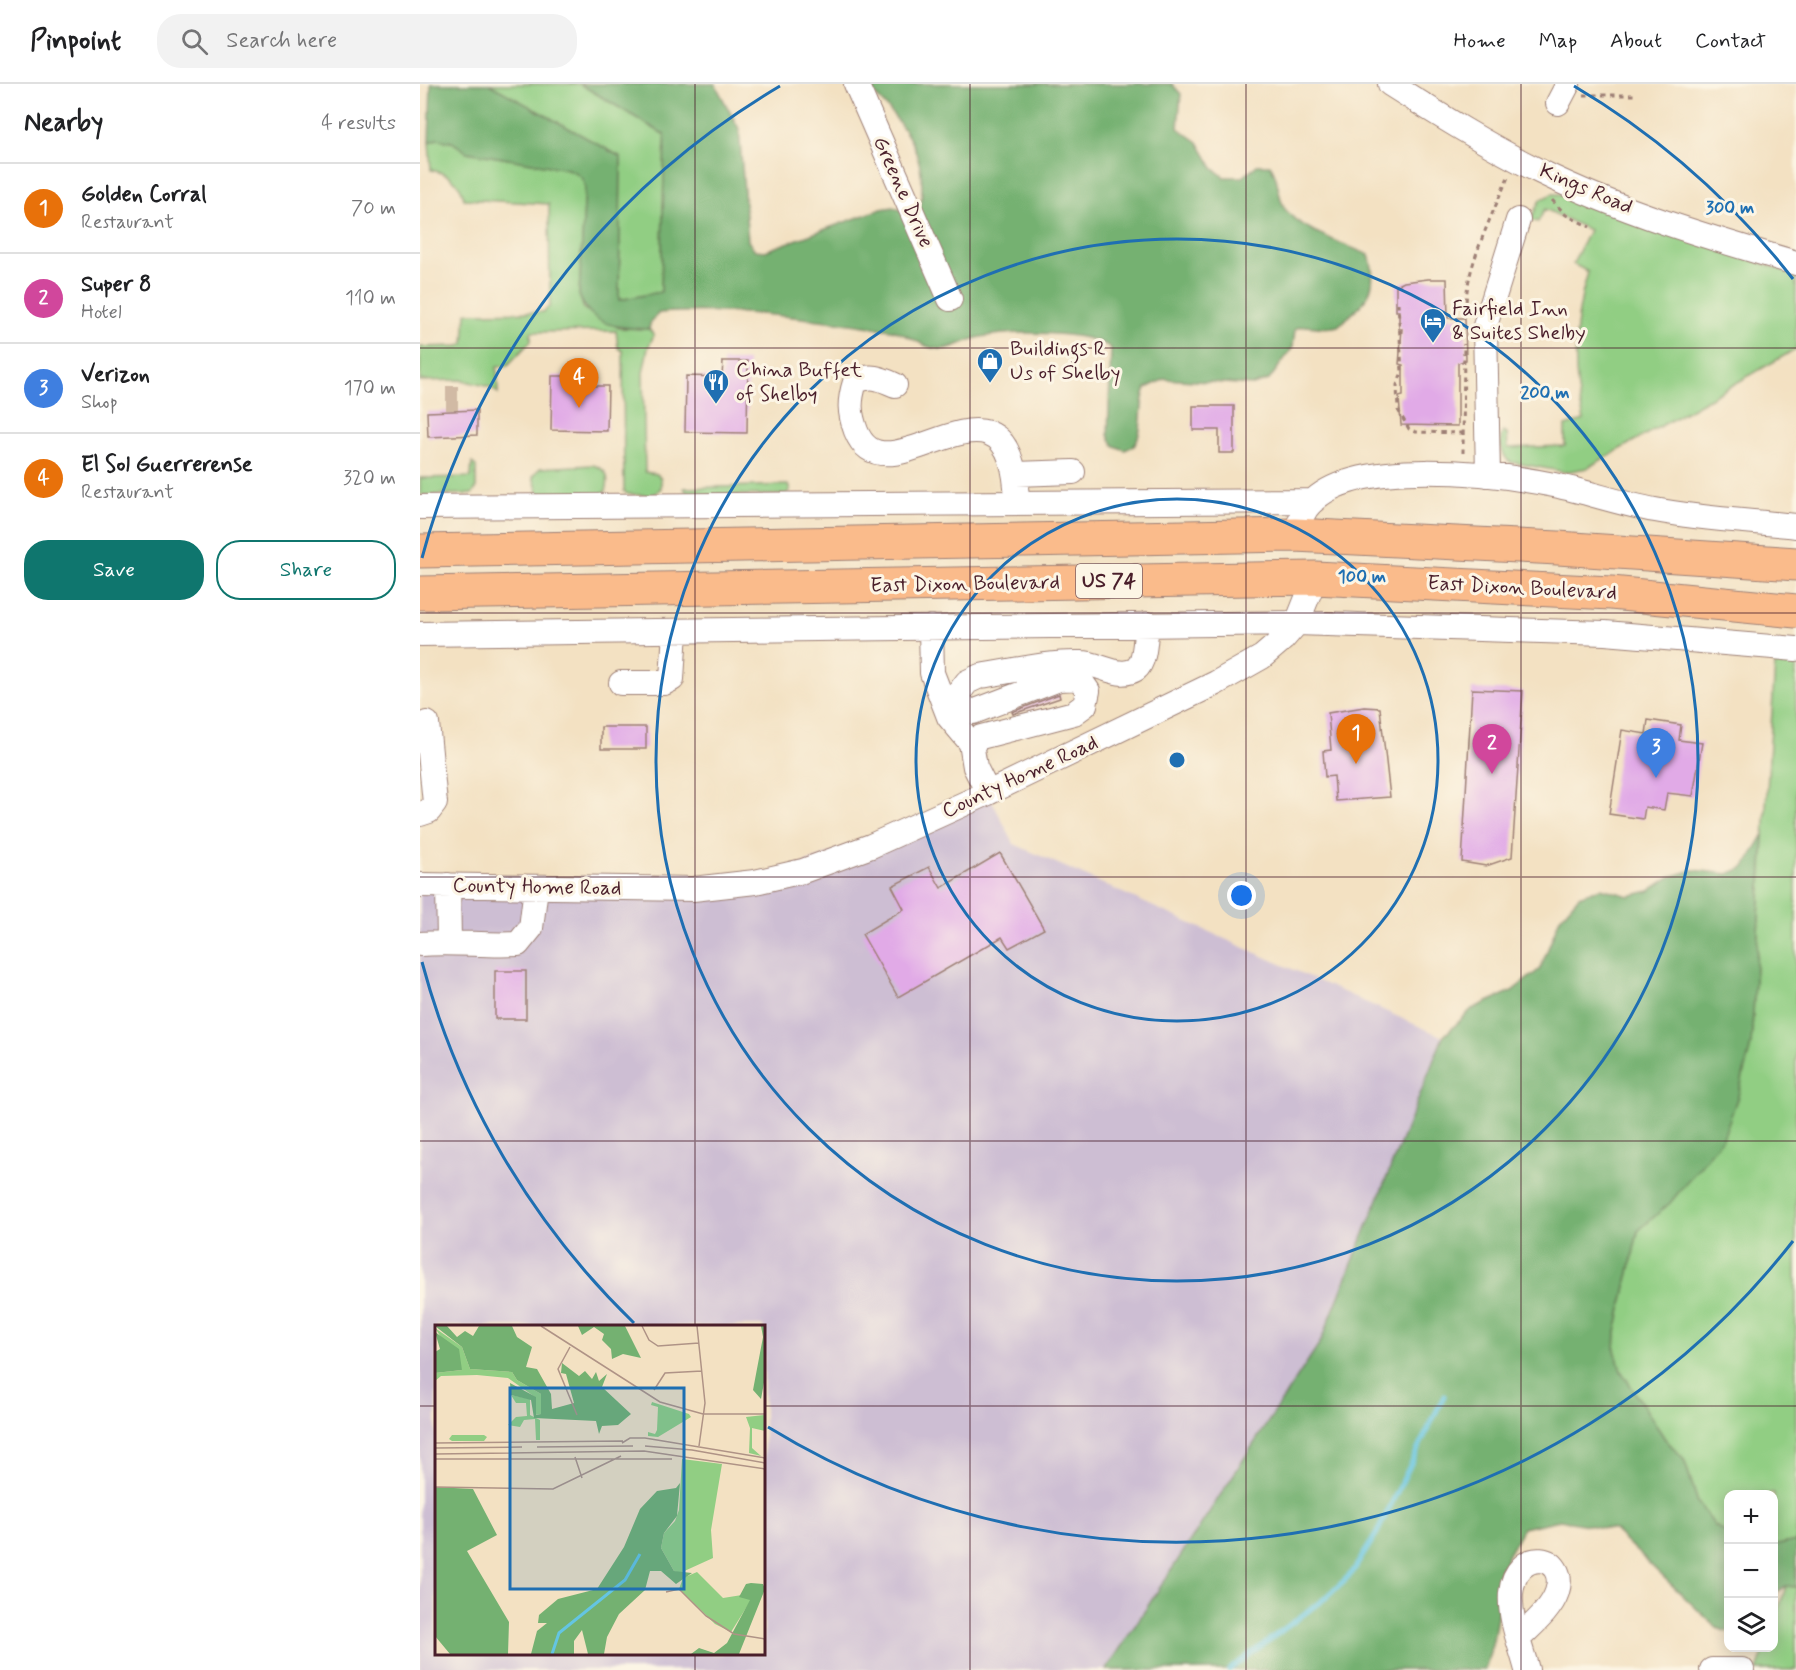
<!DOCTYPE html>
<meta charset="utf-8">
<style>
:root{--surface:#fff;--page:#f2f2f2;--text:#202124;--muted:#757577;--line:#e0e0e0;--accent:#0f766e}
body{margin:0;font-family:Mynerve,sans-serif;background:var(--page);color:var(--text)}
.controls{position:absolute;right:18px;bottom:18px;display:grid;overflow:hidden;border-radius:12px;box-shadow:0 3px 15px #0003}
.controls button{width:54px;height:54px;display:grid;place-items:center;padding:0;border:0;border-bottom:2px solid var(--line);background:var(--surface);color:var(--text);font:30px sans-serif}
.you{position:absolute;left:822px;top:812px;width:21px;height:21px;margin:-15px;border:4px solid #fff;border-radius:50%;background:#1a73e8;box-shadow:0 0 0 9px #1a73e833}
.badge{display:grid;place-items:center;width:39px;height:39px;border-radius:50%;background:var(--accent);color:#fff;font-size:20px;font-weight:700}
.pin{position:absolute;translate:-50% -50px;filter:drop-shadow(0 2px 3px #0008)}
.pin::after{content:'';position:absolute;top:32px;width:21px;height:18px;background:inherit;clip-path:polygon(0 0,100% 0,50% 100%)}
.list{margin:0;padding:0;list-style:none}
h2{display:flex;justify-content:space-between;align-items:center;height:78px;margin:0;padding:0 24px;font-size:26px}
h2 small{font-size:20px;font-weight:400;color:var(--muted)}
.list li{display:grid;grid-template-columns:39px 1fr auto;gap:18px;align-items:center;box-sizing:border-box;height:90px;padding:0 24px;border-top:2px solid var(--line)}
.list b{display:block;font-size:22px;white-space:nowrap}
.list p{margin:0;font-size:20px;white-space:nowrap;color:var(--muted)}
.list em{font-size:20px;font-style:normal;color:var(--muted)}
.actions{display:flex;gap:12px;padding:18px 24px}
.actions a{flex:1;padding:14px 0;border:2px solid var(--accent);border-radius:24px;text-align:center;font-size:21px;color:var(--accent)}
.actions .main{background:var(--accent);color:#fff}
.icon{flex:none;width:33px;height:33px;fill:none;stroke:currentColor;stroke-width:2;stroke-linecap:round;stroke-linejoin:round}
.map{position:relative;flex:none;width:1376px;height:1586px;overflow:hidden}
header{display:flex;align-items:center;gap:36px;box-sizing:border-box;height:84px;padding:0 30px;background:var(--surface);border-bottom:2px solid var(--line)}
header strong{font-size:28px}
nav{display:flex;gap:33px;margin-inline-start:auto;font-size:21px}
.search{width:420px;height:54px;background:var(--page);display:flex;align-items:center;gap:15px;box-sizing:border-box;padding:0 21px;border-radius:24px;color:var(--muted);font-size:22px}
main{display:flex}
aside{flex:1;background:var(--surface)}
.map>svg:first-child{display:block}
</style>
<header>
<strong>Pinpoint</strong>
<div class="search"><svg class="icon" aria-label="search" viewBox="0 0 24 24"><circle cx="10" cy="10" r="6"/><path d="M15 15l6 6"/></svg>Search here</div>
<nav><a>Home</a><a>Map</a><a>About</a><a>Contact</a></nav>
</header>
<main>
<aside>
<h2>Nearby<small>4 results</small></h2>
<ul class="list">
<li><span class="badge" style="background:#e8710a">1</span><div><b>Golden Corral</b><p>Restaurant</p></div><em>70 m</em></li>
<li><span class="badge" style="background:#d1479c">2</span><div><b>Super 8</b><p>Hotel</p></div><em>110 m</em></li>
<li><span class="badge" style="background:#3f7fe0">3</span><div><b>Verizon</b><p>Shop</p></div><em>170 m</em></li>
<li><span class="badge" style="background:#e8710a">4</span><div><b>El Sol Guerrerense</b><p>Restaurant</p></div><em>320 m</em></li>
</ul>
<div class="actions"><a class="main">Save</a><a>Share</a></div>
</aside>
<div class="map">
<svg width="1376" height="1586" viewBox="0 0 1376 1586">
<rect width="100%" height="100%" fill="#fcf5e5"/>
<filter id="ink" filterUnits="userSpaceOnUse"><feTurbulence type="fractalNoise" baseFrequency=".0167" numOctaves="2"/><feDisplacementMap in="SourceGraphic" scale="12" xChannelSelector="R" yChannelSelector="G"/><feConvolveMatrix kernelMatrix="1 2 1 2 8 2 1 2 1" color-interpolation-filters="sRGB"/></filter>
<filter id="wash" filterUnits="userSpaceOnUse"><feTurbulence type="fractalNoise" baseFrequency=".008" numOctaves="4" result="noise"/><feDisplacementMap in="SourceGraphic" scale="24" xChannelSelector="R" yChannelSelector="G"/><feGaussianBlur stdDeviation="1.35" result="paint"/><feColorMatrix in="noise" values="0 0 0 0 0 0 0 0 0 0 0 0 0 0 0 0 0 1.4 0 .05"/><feComposite in="paint" operator="in"/></filter>
<g filter="url(#wash)">
<rect width="100%" height="100%" fill="#f3e1c2"/>
<path fill="#cdbed3" fill-rule="evenodd" d="M568,709L594,760L1023,953L901,1257L686,1586H0V801L335,798ZM16,1242H344V1570H16Z"/>
<path fill="#91ce83" stroke="#6e7657" stroke-width="1.5" d="M69,0H160L245,51L241,208L199,216L201,73Z
M17,55L32,58L47,68L149,85C158,89 162,92 165,102L159,211L164,225L199,244L229,245L234,251L228,264L223,289L225,388L237,390L241,395V404L233,412L207,410L204,407L203,267L198,264L196,247L111,248V257L87,282L77,283L78,309L70,303L41,296L0,297V263L39,262L44,260L46,229L123,228L130,222L129,120L44,115C41,98 28,89 11,86L9,58Z
M1132,110H1143L1376,191V265L1167,384L1145,388L1090,378C1082,372 1078,357 1083,348L1087,350L1088,364L1145,362V342L1164,336C1151,286 1153,238 1168,188L1153,180L1169,146L1125,125L1118,138L1110,136L1120,116Z
M52,379L56,382V405L52,410L0,411V394L51,393Z
M173,381C187,385 190,393 186,407L178,412L119,411L113,393L120,384Z
M368,401L370,406L365,411H268L264,404Z
M1356,564L1376,565V1457L1354,1462V1410H1308V1450L1295,1442L1278,1419L1264,1375L1245,1355L1201,1287L1195,1266L1196,1248L1218,1147L1331,961Z
M1366,1502L1376,1503V1586H1337L1345,1564H1354V1539Z"/>
<path fill="#74b171" stroke="#5f684e" stroke-width="1.5" d="M11,0H69L201,73L199,216L241,208L245,51L160,0H295L319,45L328,157L335,166L345,167L461,125L473,123L486,128L501,121C506,77 493,54 466,22C460,15 451,9 448,0H752L761,10L758,44L778,58L793,84L804,93H823L837,81H850C859,93 857,107 863,121C872,143 927,161 949,171C960,207 946,218 918,242C904,247 888,238 875,245L873,263L849,296L833,301L745,295L726,304C718,322 725,345 714,362L705,366L694,362L688,351L691,264C667,246 591,247 561,253C547,255 537,264 522,265C504,266 488,249 471,246C401,235 309,223 239,229L231,237L229,245C199,244 171,243 159,211L165,102C162,92 158,89 148,85L47,68L32,58L17,55L9,58Z
M1344,750L1331,961L1318,1012L1303,1054L1250,1119L1218,1147L1196,1248L1195,1266L1201,1287L1245,1355L1264,1375L1278,1419L1295,1442L1308,1450V1548L1297,1544L1194,1446L1140,1436L1103,1444L1087,1472L1073,1557L1065,1586H686L901,1257L1023,953L1052,925L1092,907L1120,885L1140,834L1159,812L1181,804L1209,812L1229,807L1250,793L1273,786L1308,790L1325,783Z
M1376,1457V1503L1366,1502L1354,1510V1462Z"/>
<g fill="none" stroke-linecap="round" stroke-linejoin="round">
<path stroke="#64c5e2" stroke-width="5" d="M809,1586L908,1512L932,1489L957,1449L1024,1312"/>
</g>
<g id="blocks">
<path fill="#e1aae7" d="M1008,195H1027L1028,234H1045L1046,276L1038,279V342L981,341L979,313L983,312V281L979,280L982,245H979V227H976V202L984,198Z
M303,277H328L327,349L265,348L266,292L302,293Z
M132,292H164V302H188L187,347L131,346Z
M773,322H814V369H799V346H773Z
M57,326V351L8,353L7,328Z
M1052,605L1103,607L1092,773L1066,782L1042,778Z
M639,610L640,614L593,630L592,628Z
M944,623L960,624L970,713L916,717L914,692L905,693L903,667L911,666L908,629Z
M1228,636L1261,641L1259,656L1282,659L1273,712L1247,709L1244,726L1225,723L1223,735L1189,730L1202,646L1226,650Z
M181,643H226V665H181Z
M580,769L624,845L589,864L582,853L478,913L442,850L484,825L472,802L509,783L521,804Z
M75,887H106V935H75Z"/>
</g>
</g>
<g filter="url(#ink)">
<use href="#blocks" fill-opacity="0" stroke="#9e8076" stroke-width="1.5"/>
<g fill="none" stroke-linecap="round" stroke-linejoin="round">
<path stroke="#d1baa4" stroke-width="24" stroke-dasharray="24 12" stroke-linecap="butt" d="M26,314H38"/>
<g stroke="#9e8076" stroke-width="26">
<path id="minor" d="M436,0L530,215
M970,0C1019,31 1067,61 1119,87C1200,127 1290,154 1376,179
M1138,19L1148,0
M475,301C460,294 450,290 435,298C429,317 429,328 436,347C467,425 592,261 597,418
M596,390L653,388
M1068,391L1065,242L1098,136
M0,423L892,417
M875,451C879,440 882,427 891,419C935,372 1075,389 1134,401C1168,408 1201,420 1235,426C1281,435 1330,437 1376,442
M511,543L512,589L529,633L551,659L555,683L568,709
M0,550L877,539L1185,549L1376,565
M201,599H244L252,595L255,547
M551,659L561,653L654,629L665,621L668,607L659,594L639,595L553,628L544,624L538,610L547,598L560,592C593,587 628,578 662,579C679,579 699,596 716,585C726,577 725,552 727,540
M0,730L9,727L15,719L7,639
M0,801L273,805L335,798L383,787L451,762L568,709L796,599L842,573L863,555L877,539L895,494
M28,801L29,857
M0,860C33,857 65,862 98,860L111,844L116,803
M1099,1554C1112,1541 1131,1526 1137,1508C1149,1470 1096,1461 1091,1509C1089,1535 1101,1562 1107,1586
M1292,1586H1322"/>
</g>
<g stroke="#9e8076" stroke-width="35">
<path id="highway" d="M0,467L875,451L1138,464L1376,480
M0,509L895,494L1191,509L1376,527"/>
</g>
<path stroke="#9e8076" stroke-width="3" stroke-dasharray="4.5 4.5" stroke-linecap="butt" d="M1164,11H1217
M1132,116L1146,131L1170,143
M978,219L982,288L977,301L978,326L989,345L996,348L1043,349
M1047,226C1041,192 1075,125 1088,93
M1043,369L1044,260"/>
<use href="#minor" stroke="#fff" stroke-width="24"/>
<use href="#highway" stroke="#fabb8b" stroke-width="33"/>
</g>
</g>
<path fill="none" stroke="#4a1f2b" stroke-width="1.5" stroke-opacity="0.55" d="M275,0V1242M550,0V1586M826,0V1586M1101,0V1586M0,264H1376M0,529H1376M0,793H1376M0,1057H1376M0,1322H16M344,1322H1376M275,1570V1586"/>
<g fill="none" stroke="#1f6fb2" stroke-width="3">
<circle cx="757" cy="676" r="261"/>
<circle cx="757" cy="676" r="521"/>
<path d="M1373 1157A782 782 0 0 1 348 1343M214 1239A782 782 0 0 1 2 878M2 474A782 782 0 0 1 360 2M1154 2A782 782 0 0 1 1373 195"/>
</g>
<defs>
<g id="hotel-pin" transform="scale(1.35)"><path d="M0 17L-7.5 6A9.5 9.5 0 1 1 7.5 6Z" fill="#1f6fb2" stroke="#fcf5e5"/><path d="M-6-4.5h1.5V1H6V5H4.5V3h-9V5H-6ZM-4 0a1.8 1.8 0 1 1 3.6 0ZM.5 0V-2.5h3Q6-2.5 6 0Z" fill="#fff"/></g>
<g id="shop-pin" transform="scale(1.35)"><path d="M0 17L-7.5 6A9.5 9.5 0 1 1 7.5 6Z" fill="#1f6fb2" stroke="#fcf5e5"/><path d="M-5-2.5h2.3a2.7 3.5 0 0 1 5.4 0H5L5.5 6h-11ZM-1.5-2.5h3a1.5 2.3 0 0 0-3 0Z" fill="#fff"/></g>
<g id="restaurant-pin" transform="scale(1.35)"><path d="M0 17L-7.5 6A9.5 9.5 0 1 1 7.5 6Z" fill="#1f6fb2" stroke="#fcf5e5"/><path d="M-5-6h1v4h1v-4h1v4h1v-4h1v5L-1.5 .5V6h-2V.5L-5-1ZM5-6V6H3V1.5H1.5Q1.5-4 5-6Z" fill="#fff"/></g>
</defs>
<g fill-rule="evenodd">
<use href="#hotel-pin" x="1013" y="237"/>
<use href="#shop-pin" x="570" y="277"/>
<use href="#restaurant-pin" x="296" y="298"/>
</g>
<g text-anchor="middle" dominant-baseline="central" stroke-width="6" stroke-linejoin="round" paint-order="stroke">
<rect fill="#fcf5e5" stroke="#7f5f63" stroke-width="1.5" x="656" y="480" width="66" height="34" rx="4.5"/>
<g font-size="20" font-weight="bold" fill="#4a1f2b">
<text x="689" y="497">US 74</text>
</g>
<g font-size="21" fill="#4a1f2b" stroke="#fcf5e5">
<text transform="translate(1166 105) rotate(23)">Kings Road</text>
<text transform="translate(483 108) rotate(66)">Greene Drive</text>
<text transform="translate(545 500) rotate(-1)">East Dixon Boulevard</text>
<text transform="translate(1102 504) rotate(3)">East Dixon Boulevard</text>
<text transform="translate(600 693) rotate(-25)">County Home Road</text>
<text transform="translate(117 803) rotate(1)">County Home Road</text>
</g>
<g font-size="21" fill="#4a1f2b" stroke="#fcf5e5" text-anchor="start">
<text x="1032" y="225">Fairfield Inn<tspan x="1032" dy="24">&amp; Suites Shelby</tspan></text>
<text x="590" y="265">Buildings R<tspan x="590" dy="24">Us of Shelby</tspan></text>
<text x="316" y="286">China Buffet<tspan x="316" dy="24">of Shelby</tspan></text>
</g>
</g>
<g transform="translate(15 1241)">
<rect width="330" height="330" fill="#f3e1c2"/>
<path d="M0,3L27,22L35,44L77,47L82,55L106,69V89L100,90V72L73,53L42,50L6,51L0,56V48L27,45ZM76,70L95,74V90L105,95V115H101L100,94L89,95L85,102L73,100L81,92L92,91L91,78H81ZM217,77L254,89L256,92L223,112L213,111V107L220,109L222,105L223,82L216,80ZM330,90V106L317,103V123L326,131L314,128L315,103L311,92ZM17,110H49L52,112L49,116H17L14,114ZM247,134L287,139L276,205L278,233L245,248L239,246L226,223L229,208L240,196L244,185ZM262,247L288,273L307,270L316,275L296,307L280,299L244,264L248,253Z" fill="#91ce83"/>
<path d="M0,1H12L22,12L30,6L38,11L44,1H77L82,12L97,22L91,42L102,44L116,69L117,84L139,78L131,49L126,48L127,38L144,51L150,46L157,54L161,47L164,56L172,49L167,62L196,89L183,100L167,101L164,109L161,96L99,93L96,75L76,70L75,58L101,72V90L106,89V69L82,55L77,47L35,44L27,22ZM143,1H190L206,33L188,29L177,34L176,24L167,15L169,9L159,2L147,10ZM326,1H330V52L326,74L318,65L328,12ZM0,7L24,24L27,45L0,48V27L5,24ZM245,158L242,191L229,208L226,223L239,246L257,248L241,259L226,246H215L210,265L184,289L172,312L169,329H153L147,305L139,316V329H96L102,306L112,298H103L104,290L123,274L162,264L189,222L205,184L222,166L241,163ZM0,162L38,164L62,210L32,226L74,297L73,329H15L0,311ZM316,258L328,259L330,264L304,329H256L264,323L279,328L292,318L315,275L304,272L311,259Z" fill="#74b171"/>
<path fill="none" stroke="#64c5e2" stroke-width="3" d="M117,329L124,308L190,255L205,229"/>
<path fill="none" stroke="#af9386" stroke-width="1.5" d="M106,1L225,77L268,89H330M207,1L214,15L223,21L264,18M262,1L270,78L264,121M135,22L123,44L142,90M219,65L230,48L267,46M0,118L188,116M187,118L195,113H210L330,133M210,121L257,125L330,138M102,122L198,121M0,123L87,122M0,129L209,126L330,144M140,132L147,153M0,134H237M0,162L118,164L186,131M231,267L244,264L271,291L299,309L330,314"/>
<path fill="#1f6fb2" fill-opacity="0.15" stroke="#1f6fb2" stroke-width="3" d="M75,63H249V264H75Z"/>
<rect width="330" height="330" fill="none" stroke="#4a1f2b" stroke-width="3"/>
</g>
<circle cx="757" cy="676" r="9" fill="#1f6fb2" stroke="#fcf5e5" stroke-width="3"/>
<g font-size="18" text-anchor="middle" font-weight="bold" fill="#1f6fb2" stroke="#fcf5e5" stroke-width="6" stroke-linejoin="round" paint-order="stroke">
<text x="1310" y="129">300 m</text>
<text x="1125" y="314">200 m</text>
<text x="942" y="498">100 m</text>
</g>
</svg>
<div class="controls">
<button>+</button>
<button>−</button>
<button><svg class="icon" aria-label="layers" viewBox="0 0 24 24"><path d="M12 4l9 5-9 5-9-5zM3 14l9 5 9-5"/></svg></button>
</div>
<div class="you"></div>
<div class="pin badge" style="left:936px;top:680px;background:#e8710a">1</div>
<div class="pin badge" style="left:1072px;top:690px;background:#d1479c">2</div>
<div class="pin badge" style="left:1236px;top:694px;background:#3f7fe0">3</div>
<div class="pin badge" style="left:159px;top:324px;background:#e8710a">4</div>
</div>
</main>
